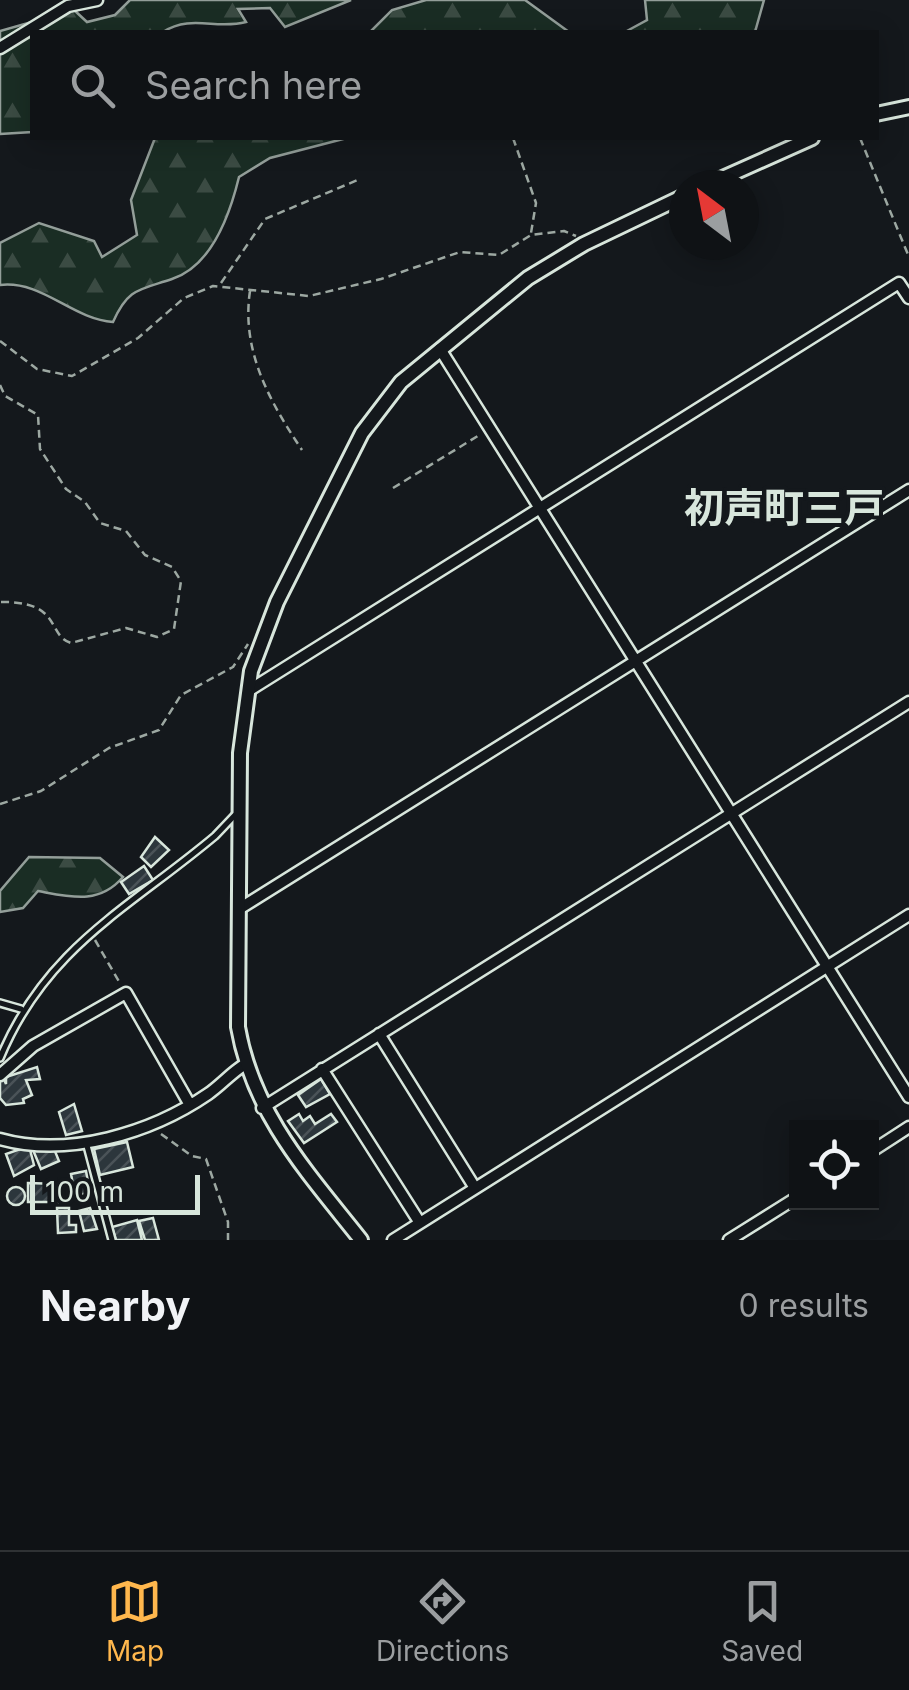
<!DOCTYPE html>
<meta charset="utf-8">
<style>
:root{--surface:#0f1215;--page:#181b1e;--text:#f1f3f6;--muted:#9b9ea0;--line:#2f3234;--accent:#ffb74d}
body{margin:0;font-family:Inter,"Noto Sans JP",sans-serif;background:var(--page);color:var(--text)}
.controls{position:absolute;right:30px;bottom:30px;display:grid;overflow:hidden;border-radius:0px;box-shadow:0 5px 25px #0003}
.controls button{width:90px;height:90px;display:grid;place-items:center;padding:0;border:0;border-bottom:2px solid var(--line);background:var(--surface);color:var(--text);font:50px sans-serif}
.compass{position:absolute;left:669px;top:170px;width:90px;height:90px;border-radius:50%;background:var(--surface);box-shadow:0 5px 25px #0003;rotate:328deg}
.scale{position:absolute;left:30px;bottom:25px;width:170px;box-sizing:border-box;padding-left:10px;border:5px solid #d8e6dc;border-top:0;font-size:28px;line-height:35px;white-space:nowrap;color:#d8e6dc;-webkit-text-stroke:8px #14181c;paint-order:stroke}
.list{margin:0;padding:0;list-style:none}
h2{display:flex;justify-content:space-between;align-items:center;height:130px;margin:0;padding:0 40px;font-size:42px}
h2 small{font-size:32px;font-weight:400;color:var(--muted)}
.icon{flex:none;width:55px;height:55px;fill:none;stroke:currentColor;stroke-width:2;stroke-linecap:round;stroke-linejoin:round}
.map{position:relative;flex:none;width:909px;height:1240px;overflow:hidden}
.search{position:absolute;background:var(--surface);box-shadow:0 5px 25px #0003;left:30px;right:30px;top:30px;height:110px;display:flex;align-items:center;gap:25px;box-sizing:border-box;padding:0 35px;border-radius:0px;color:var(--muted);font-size:38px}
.sheet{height:310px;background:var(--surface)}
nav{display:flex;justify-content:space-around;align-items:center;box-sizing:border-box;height:140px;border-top:2px solid var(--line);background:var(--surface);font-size:28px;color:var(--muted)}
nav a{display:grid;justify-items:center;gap:5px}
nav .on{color:var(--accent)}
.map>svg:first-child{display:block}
</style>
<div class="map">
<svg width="909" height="1240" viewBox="0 0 909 1240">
<defs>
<pattern id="forest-firs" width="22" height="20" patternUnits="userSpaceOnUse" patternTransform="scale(2.5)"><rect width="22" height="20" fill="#1a2d24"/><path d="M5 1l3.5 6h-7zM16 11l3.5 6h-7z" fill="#3b4b43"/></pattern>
<pattern id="building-hatch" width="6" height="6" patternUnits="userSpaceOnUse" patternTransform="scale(2.5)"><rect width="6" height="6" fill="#2c363c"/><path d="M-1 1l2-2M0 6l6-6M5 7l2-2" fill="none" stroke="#4a5358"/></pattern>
</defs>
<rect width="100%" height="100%" fill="#14181c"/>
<path fill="url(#forest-firs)" stroke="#939e99" stroke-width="2.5" d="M130,0H351L285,27L270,8L238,9L246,22C216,30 191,14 163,32H32V132L0,134V31L74,10L87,22L115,15Z
M426,0H525L569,32H370L392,10Z
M645,0H764L755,32H625L647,20Z
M155,138H347L270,158L239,177C230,214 212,266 172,279C139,290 128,288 113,322C72,319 42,280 0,285V243L39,223L94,241L102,257L137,235L131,200Z
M29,857L100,858L123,877C99,905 71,897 38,891L23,908L0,912V891Z"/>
<path fill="url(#building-hatch)" stroke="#d8e6dc" stroke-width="2.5" d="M155,837L169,850L151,867L141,857Z
M144,866L153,880L129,894L121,882Z
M37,1067L40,1079L26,1080L32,1095L23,1099L24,1103L6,1105L0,1098V1080L3,1077L6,1084V1077Z
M321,1079L330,1094L306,1107L298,1095Z
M74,1104L82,1131L66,1135L59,1112Z
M299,1114L303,1121L310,1116L315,1124L331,1114L337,1122L304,1143L288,1121Z
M127,1142L133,1167L100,1175L94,1149Z
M52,1144L59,1161L41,1169L33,1150Z
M29,1146L34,1165L14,1176L6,1154Z
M86,1171L90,1193L75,1195L71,1174Z
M28,1183L58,1184V1202H28Z
M7 1196a9 9 0 1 1 18 0a9 9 0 1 1-18 0Z
M57,1208H69V1225H76V1232L58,1233Z
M90,1208L97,1229L84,1231L79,1211Z
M153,1218L159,1240H145L139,1221Z
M137,1220L142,1240H116L112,1227Z"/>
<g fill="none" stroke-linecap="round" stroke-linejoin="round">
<g stroke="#d8e6dc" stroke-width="10">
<path id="service" d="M0,1003L21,1009
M0,1058C46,947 128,909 215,836L235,815
M86,1142L112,1240"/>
</g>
<g stroke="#d8e6dc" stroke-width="15">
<path id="minor" d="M0,48L68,6L97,0
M440,349L909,1097
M248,691L899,283L909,298
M239,909L909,490
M379,1034L475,1188
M322,1069L420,1223
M0,1075L33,1046L126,993L190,1105
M262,1108L909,702
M0,1139C68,1158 151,1133 208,1094C221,1085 231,1073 244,1065
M872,1151L909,1127
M393,1240L909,915
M729,1240L796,1198"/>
</g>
<g stroke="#d8e6dc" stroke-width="18">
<path id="tertiary" d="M876,114L909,107
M707,185L812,138
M361,1240C308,1173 253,1114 238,1027L240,753L251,671L277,602L362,433L401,382L528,278L584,244L684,196"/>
</g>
<path stroke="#9da8a2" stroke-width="2.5" stroke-dasharray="8 5" stroke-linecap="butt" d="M513,138L536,203L531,233
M860,138L909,257
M221,283L265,219L360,179
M250,291C241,351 270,402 302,450
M0,341L37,369L72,376L138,338L184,298L213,286L309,296L381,279L460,252L499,255L531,235L564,231L576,236
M0,385L5,396L38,415L40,449L66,489L85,502L100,523L126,531L145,555L172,567L181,581L174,629L157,637L126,628L71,643C46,635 63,601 0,602
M393,488L481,434
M0,804L41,791L109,748L159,730L181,695L233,667L248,644
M95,940L121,985
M161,1134L192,1156L206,1159L228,1222V1240"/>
<use href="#service" stroke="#14181c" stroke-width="5"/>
<use href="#minor" stroke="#14181c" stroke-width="10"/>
<use href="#tertiary" stroke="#14181c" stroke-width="12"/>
</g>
<g text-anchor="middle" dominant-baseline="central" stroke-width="8" stroke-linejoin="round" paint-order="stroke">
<g font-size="40" font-weight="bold" fill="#d8e6dc" stroke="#14181c">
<text x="784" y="507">初声町三戸</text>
</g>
</g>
</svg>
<div class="controls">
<button><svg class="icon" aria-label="locate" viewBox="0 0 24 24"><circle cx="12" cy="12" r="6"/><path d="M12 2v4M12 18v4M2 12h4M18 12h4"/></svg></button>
</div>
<svg class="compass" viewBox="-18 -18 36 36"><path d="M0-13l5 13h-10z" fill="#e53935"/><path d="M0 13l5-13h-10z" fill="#9b9ea0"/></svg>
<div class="scale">100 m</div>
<div class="search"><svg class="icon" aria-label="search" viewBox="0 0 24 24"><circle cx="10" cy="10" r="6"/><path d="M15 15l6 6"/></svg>Search here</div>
</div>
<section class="sheet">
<h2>Nearby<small>0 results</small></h2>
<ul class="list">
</ul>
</section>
<nav>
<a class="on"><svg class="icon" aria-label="map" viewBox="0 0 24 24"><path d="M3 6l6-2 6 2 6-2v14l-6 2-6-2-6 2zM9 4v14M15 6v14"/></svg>Map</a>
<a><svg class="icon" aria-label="directions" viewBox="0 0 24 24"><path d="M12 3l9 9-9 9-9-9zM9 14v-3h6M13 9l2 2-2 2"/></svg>Directions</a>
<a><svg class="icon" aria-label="saved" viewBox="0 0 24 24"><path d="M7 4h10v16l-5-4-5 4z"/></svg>Saved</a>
</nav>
